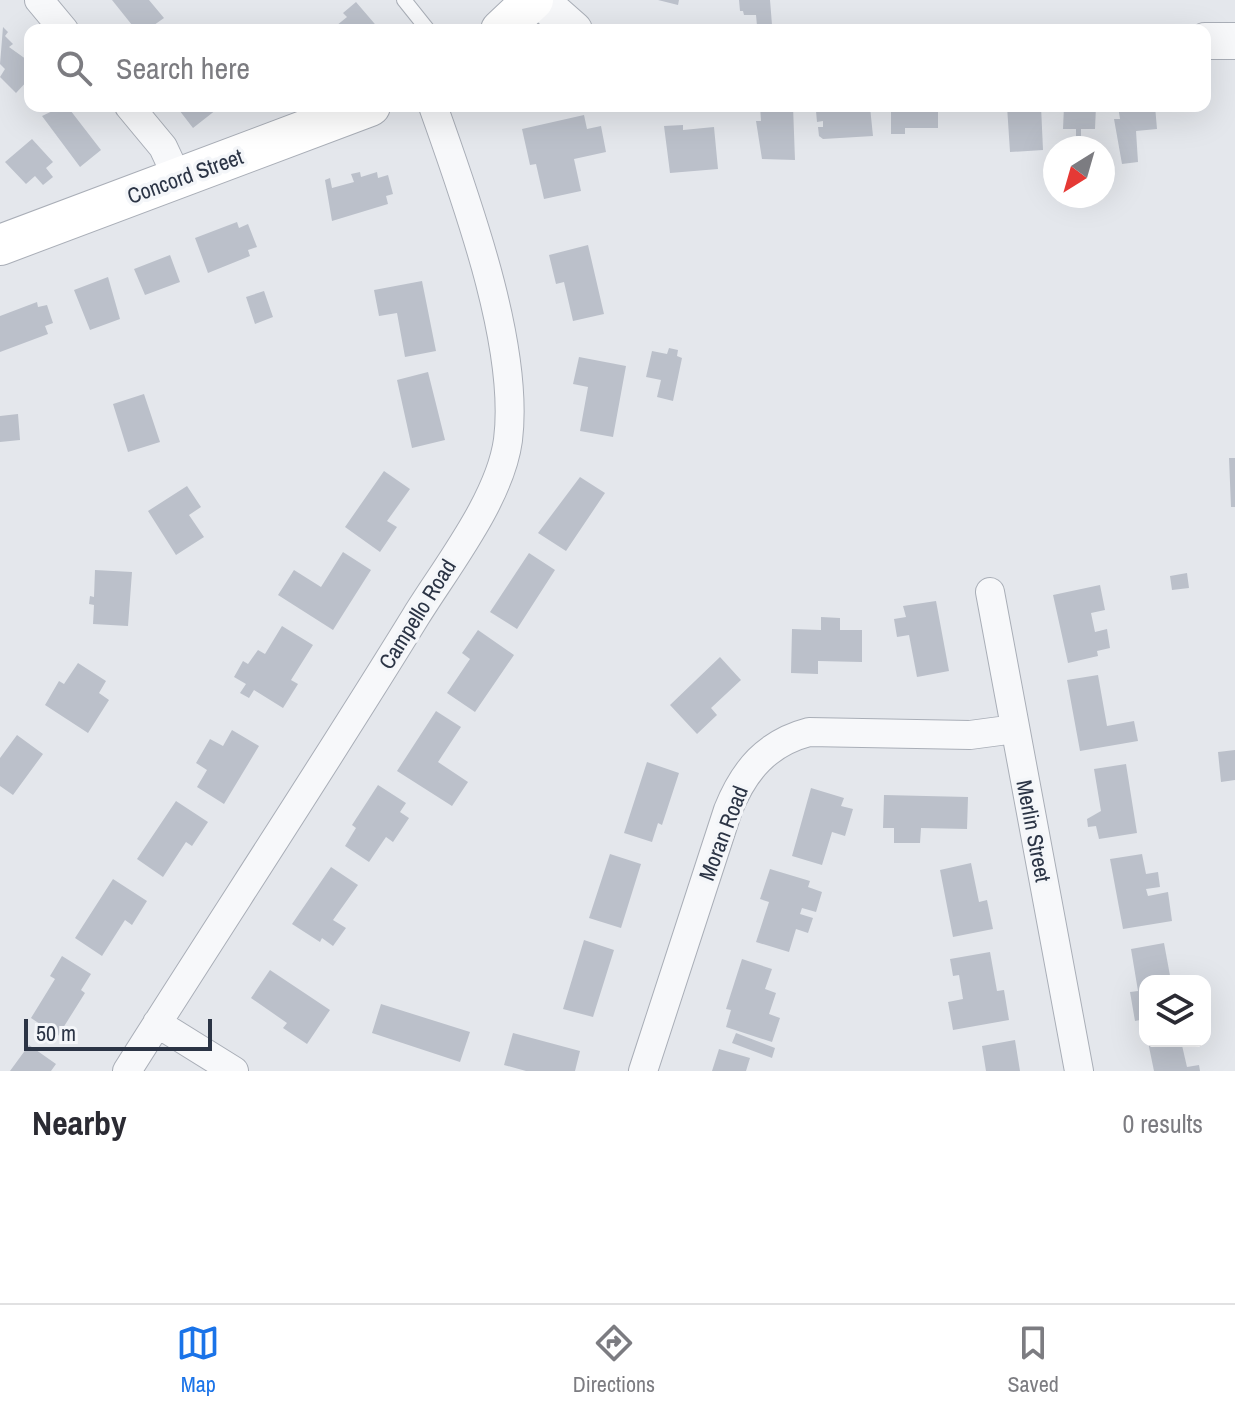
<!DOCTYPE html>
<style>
:root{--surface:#fff;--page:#f7f7f7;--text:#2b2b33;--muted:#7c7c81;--line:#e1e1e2;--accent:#1a73e8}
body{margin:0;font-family:"Archivo Narrow",sans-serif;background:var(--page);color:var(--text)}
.controls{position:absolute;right:24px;bottom:24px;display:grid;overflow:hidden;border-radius:16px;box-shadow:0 8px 32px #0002}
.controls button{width:72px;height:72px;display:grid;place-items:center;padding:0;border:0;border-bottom:2px solid var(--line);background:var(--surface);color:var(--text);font:40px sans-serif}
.compass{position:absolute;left:1043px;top:136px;width:72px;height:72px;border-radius:50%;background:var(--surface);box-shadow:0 8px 32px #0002;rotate:217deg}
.scale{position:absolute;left:24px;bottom:20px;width:188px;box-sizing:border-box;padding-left:8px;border:4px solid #2b3445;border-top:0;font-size:22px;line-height:28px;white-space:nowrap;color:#2b3445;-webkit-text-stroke:6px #f4f6f9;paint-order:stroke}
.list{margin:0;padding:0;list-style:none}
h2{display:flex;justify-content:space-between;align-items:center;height:104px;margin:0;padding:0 32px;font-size:34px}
h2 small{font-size:26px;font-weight:400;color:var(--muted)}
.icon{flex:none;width:44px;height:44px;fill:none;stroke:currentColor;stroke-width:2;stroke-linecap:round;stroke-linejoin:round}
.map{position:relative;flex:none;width:1235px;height:1071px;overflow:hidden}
.search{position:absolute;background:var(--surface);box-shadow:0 8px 32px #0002;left:24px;right:24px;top:24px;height:88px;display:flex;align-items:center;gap:20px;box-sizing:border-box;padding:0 28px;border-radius:16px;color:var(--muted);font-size:30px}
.sheet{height:232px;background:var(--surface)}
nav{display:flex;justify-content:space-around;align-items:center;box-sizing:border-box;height:112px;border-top:2px solid var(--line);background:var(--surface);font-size:22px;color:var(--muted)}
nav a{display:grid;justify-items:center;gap:4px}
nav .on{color:var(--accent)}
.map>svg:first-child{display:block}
</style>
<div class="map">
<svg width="1235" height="1071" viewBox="0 0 1235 1071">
<rect width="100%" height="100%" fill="#e4e7ec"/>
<path fill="#bbc0ca" d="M112,0H149L164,18L147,30H136Z
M658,0H679L678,5Z
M739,0H770L772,25L757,26L756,15H744L743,11H740Z
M356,2L380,30H331L347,17L343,13Z
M3,27L8,32L5,36L13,44L9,47L30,62V78L16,93L0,77L5,69L0,64Z
M63,106H67L101,150L80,167L42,116Z
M176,106H221L193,128Z
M760,106H793L795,160L762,159L756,121H761Z
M891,106H938V128H905V134H891Z
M1007,106H1041L1043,150L1010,152Z
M1064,106H1096L1095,129H1081V136H1076V129H1063Z
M1118,106H1155L1157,129L1136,131L1138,162L1122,164L1114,119H1120Z
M870,107L873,136L823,139L819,136L818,127H823V121L817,122L816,111Z
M584,115L587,129L601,126L606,152L574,159L581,191L544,199L536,164L530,165L522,129Z
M683,125V130L714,127L718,169L670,173L664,126Z
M32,139L53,162L46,168L53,177L43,185L35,176L26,184L5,162Z
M360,172L361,177L377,172L378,178L388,175L393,194L386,196L388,204L332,221L325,180L330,178L332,188L354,182L351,174Z
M237,222L239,228L248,224L257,247L248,250L250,256L208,273L195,238Z
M588,245L604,314L573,321L564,282L556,284L549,255Z
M170,255L180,282L145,295L134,269Z
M108,277L120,319L90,330L74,290Z
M422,281L436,351L405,357L397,313L379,316L374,290Z
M264,291L273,317L255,324L246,297Z
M37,302L38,307L47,305L53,323L45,326L48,334L0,352V316Z
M669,348L678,350L677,356L682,358L673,401L657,397L661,380L646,377L652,351L667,354Z
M579,357L626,366L613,437L580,431L588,387L573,384Z
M428,372L445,440L412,448L397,380Z
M144,394L160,442L128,452L113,404Z
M18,414L20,440L0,442V416Z
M1229,458H1235V507H1231Z
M384,471L410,489L387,521L397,527L380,552L345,527Z
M580,477L605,493L566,551L538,533Z
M187,486L201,507L189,515L204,537L176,555L148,511Z
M343,552L371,570L333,630L278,595L294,570L321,587Z
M529,553L555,570L517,629L490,612Z
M95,570L132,572L128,626L93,624L94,605L89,604L90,596L94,597Z
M1187,573L1189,588L1172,590L1170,576Z
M1100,585L1105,610L1091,613L1095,632L1107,629L1110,648L1097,651L1098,656L1068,663L1053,595Z
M936,601L949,671L917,677L909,635L897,637L894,619L906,617L903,606Z
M821,617L840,618V630H862V662L818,661V674L791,673L792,629L821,630Z
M282,626L313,645L291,680L298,684L283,708L254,690L249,698L240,693L246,684L234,677L243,661L248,664L258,650L265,654Z
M478,630L514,655L475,712L447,693L470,659L462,653Z
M720,657L741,680L711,708L717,715L697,734L670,705Z
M78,663L106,681L99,693L109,700L88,733L45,705L59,681L64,684Z
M1098,675L1107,726L1134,721L1138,741L1080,751L1067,680Z
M436,711L461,727L438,762L468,782L452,806L397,771Z
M232,730L259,746L224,804L197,787L207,770L196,763L210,739L223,746Z
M17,735L43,754L13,795L0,786V758Z
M1235,750V780L1221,782L1218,752Z
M647,762L679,773L662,825L658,823L652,842L624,833Z
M1126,764L1137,833L1099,839L1096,826L1088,827L1087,819L1101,811L1094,769Z
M378,785L406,803L400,812L409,818L393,842L386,837L369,862L345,846L356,828L352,825Z
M811,788L844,798L841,806L853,809L845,836L832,832L822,865L792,856Z
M884,795L968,797L967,829L921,828L920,843H894V828H883Z
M176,801L208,822L192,846L186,842L163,877L137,859Z
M610,854L641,864L621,928L589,918Z
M1142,854L1146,874L1158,872L1160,887L1146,889L1148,896L1168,892L1172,921L1123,929L1110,859Z
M971,863L979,902L987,900L993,929L953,937L940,870Z
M331,867L358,885L333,920L346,928L333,946L322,938L320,942L292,924Z
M770,869L810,881L808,887L822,892L816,912L802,908L800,914L813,918L808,933L796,929L789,952L756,942L769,902L760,899Z
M113,879L147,901L132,925L125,920L102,956L75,938Z
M584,940L614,950L593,1017L563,1009Z
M1164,943L1171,981H1145V1019L1135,1021L1130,992L1138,991L1131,949Z
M990,952L997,991L1004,990L1009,1020L953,1030L948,1002L963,999L959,975L953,976L950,959Z
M62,956L91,974L81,990L85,993L58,1036L31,1018L55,979L50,976Z
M742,959L772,969L765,989L776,993L769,1014L780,1018L772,1042L726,1027L731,1010L726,1009Z
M270,970L330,1010L307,1044L283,1028L287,1023L251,998Z
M381,1004L470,1032L460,1062L372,1033Z
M513,1033L580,1051L575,1071H526L504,1065Z
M736,1033L775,1048L772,1058L732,1043Z
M1015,1040L1020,1071H986L982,1046Z
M1151,1041H1181L1187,1067L1199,1065L1200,1071H1154L1148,1042Z
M29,1045L56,1064L51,1071H10Z
M719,1049L750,1058L746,1071H712Z"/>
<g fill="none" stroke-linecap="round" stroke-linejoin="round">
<g stroke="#a9aeb7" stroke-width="16">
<path id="service" d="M404,0L428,30"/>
</g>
<g stroke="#a9aeb7" stroke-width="30">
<path id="minor" d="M39,0L64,30
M129,106L163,147L178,179
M990,592L1079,1071
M157,1023L234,1071
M127,1071C223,919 322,769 416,616C447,566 500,499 508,440C520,344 465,197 433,106
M643,1071L728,810C744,770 767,743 809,732L970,735L1015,729"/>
</g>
<g stroke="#a9aeb7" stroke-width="38">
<path id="tertiary" d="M540,0L574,30
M1205,41H1235"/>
</g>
<g stroke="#a9aeb7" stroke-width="42">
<path id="secondary" d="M501,30L533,0
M0,245L370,106"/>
</g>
<use href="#service" stroke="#f7f8fa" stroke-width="14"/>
<use href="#minor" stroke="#f7f8fa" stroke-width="28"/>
<use href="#tertiary" stroke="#f7f8fa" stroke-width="36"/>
<use href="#secondary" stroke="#fff" stroke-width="40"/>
</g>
<g text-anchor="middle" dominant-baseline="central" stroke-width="7" stroke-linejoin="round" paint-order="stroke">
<g font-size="22" fill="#2b3445" stroke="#f4f6f9">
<text transform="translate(185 176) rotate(-20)">Concord Street</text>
<text transform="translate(417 614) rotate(-58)">Campello Road</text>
<text transform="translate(1034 831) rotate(79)">Merlin Street</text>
<text transform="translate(723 833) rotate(-69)">Moran Road</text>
</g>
</g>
</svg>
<div class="controls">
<button><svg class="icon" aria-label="layers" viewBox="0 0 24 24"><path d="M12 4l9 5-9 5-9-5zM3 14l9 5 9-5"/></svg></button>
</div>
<svg class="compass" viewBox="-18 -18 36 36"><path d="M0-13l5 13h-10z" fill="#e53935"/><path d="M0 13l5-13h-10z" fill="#7c7c81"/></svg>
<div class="scale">50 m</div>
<div class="search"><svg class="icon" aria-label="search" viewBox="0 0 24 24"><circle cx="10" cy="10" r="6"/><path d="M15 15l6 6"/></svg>Search here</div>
</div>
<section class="sheet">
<h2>Nearby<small>0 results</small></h2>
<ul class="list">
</ul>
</section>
<nav>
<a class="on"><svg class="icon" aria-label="map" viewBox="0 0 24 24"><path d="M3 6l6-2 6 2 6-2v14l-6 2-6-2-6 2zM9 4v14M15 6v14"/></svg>Map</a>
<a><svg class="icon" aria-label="directions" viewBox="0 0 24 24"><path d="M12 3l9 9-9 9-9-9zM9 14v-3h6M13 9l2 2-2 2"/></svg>Directions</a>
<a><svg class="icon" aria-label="saved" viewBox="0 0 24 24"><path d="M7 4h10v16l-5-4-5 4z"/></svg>Saved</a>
</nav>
